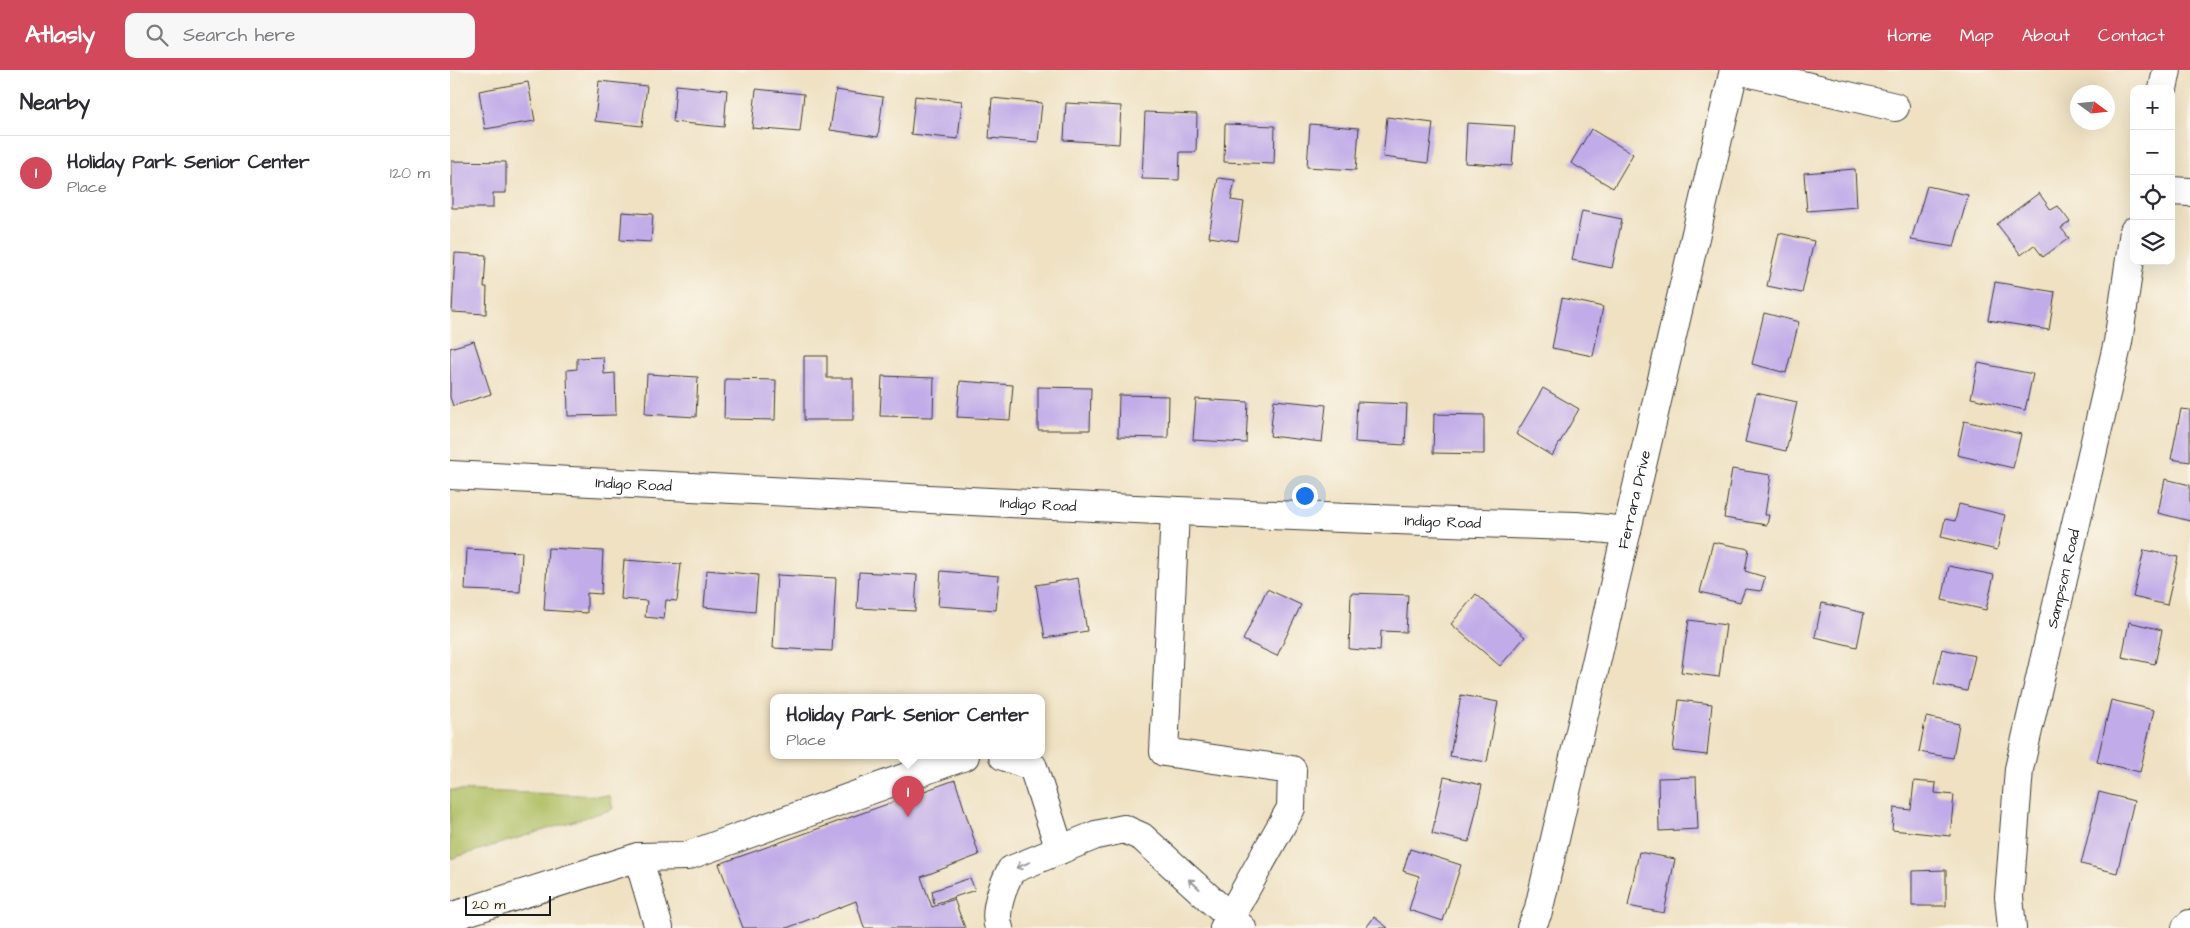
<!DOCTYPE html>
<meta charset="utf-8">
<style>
:root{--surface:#fff;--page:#f7f7f7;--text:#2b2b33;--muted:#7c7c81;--line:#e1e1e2;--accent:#d1495b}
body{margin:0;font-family:"Architects Daughter",sans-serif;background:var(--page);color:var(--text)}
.controls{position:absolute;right:15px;top:15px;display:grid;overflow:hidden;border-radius:10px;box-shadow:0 5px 20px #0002}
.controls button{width:45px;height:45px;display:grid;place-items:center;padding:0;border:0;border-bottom:1px solid var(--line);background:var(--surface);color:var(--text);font:25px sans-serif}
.compass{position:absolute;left:1620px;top:15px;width:45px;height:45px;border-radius:50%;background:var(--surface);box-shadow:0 5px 20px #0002;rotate:105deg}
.scale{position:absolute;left:15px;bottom:12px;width:86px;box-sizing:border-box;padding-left:5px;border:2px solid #1c1c1c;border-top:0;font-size:14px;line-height:18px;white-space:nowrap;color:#1c1c1c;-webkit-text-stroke:4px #fbf7ec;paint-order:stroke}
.you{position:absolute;left:854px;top:425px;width:18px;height:18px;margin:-12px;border:4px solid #fff;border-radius:50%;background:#1a73e8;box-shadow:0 0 0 8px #1a73e833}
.badge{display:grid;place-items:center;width:32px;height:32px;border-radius:50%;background:var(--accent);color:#fff;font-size:16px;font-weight:700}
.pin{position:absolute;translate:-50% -41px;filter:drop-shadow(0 1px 2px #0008)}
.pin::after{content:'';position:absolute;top:26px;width:18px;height:15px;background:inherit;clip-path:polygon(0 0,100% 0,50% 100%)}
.popup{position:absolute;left:320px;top:624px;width:275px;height:65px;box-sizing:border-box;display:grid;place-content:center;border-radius:10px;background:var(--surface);filter:drop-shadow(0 1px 4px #0005);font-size:16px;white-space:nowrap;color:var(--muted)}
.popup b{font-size:19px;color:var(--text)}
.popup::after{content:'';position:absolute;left:50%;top:100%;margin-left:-10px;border:10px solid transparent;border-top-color:var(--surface)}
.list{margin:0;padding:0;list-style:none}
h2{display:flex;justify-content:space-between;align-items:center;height:65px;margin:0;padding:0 20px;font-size:21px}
h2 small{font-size:16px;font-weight:400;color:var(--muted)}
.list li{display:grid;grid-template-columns:32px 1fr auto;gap:15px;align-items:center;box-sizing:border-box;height:75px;padding:0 20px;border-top:1px solid var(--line)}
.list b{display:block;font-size:19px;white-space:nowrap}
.list p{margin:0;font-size:16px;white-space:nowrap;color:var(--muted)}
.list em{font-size:16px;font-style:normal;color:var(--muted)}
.icon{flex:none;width:28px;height:28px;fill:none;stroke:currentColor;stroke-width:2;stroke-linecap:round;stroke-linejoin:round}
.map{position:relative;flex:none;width:1740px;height:858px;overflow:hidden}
header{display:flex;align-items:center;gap:30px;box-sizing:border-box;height:70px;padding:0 25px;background:var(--accent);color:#fff}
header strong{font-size:24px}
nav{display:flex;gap:28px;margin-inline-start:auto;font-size:18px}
.search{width:350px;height:45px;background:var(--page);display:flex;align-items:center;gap:12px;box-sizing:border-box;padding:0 18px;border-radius:10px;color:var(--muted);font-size:19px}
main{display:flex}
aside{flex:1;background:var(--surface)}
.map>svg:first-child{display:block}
</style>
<header>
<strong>Atlasly</strong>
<div class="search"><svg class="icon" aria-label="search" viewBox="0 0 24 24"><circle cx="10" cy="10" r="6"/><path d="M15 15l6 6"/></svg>Search here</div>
<nav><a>Home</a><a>Map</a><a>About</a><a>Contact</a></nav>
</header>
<main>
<aside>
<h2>Nearby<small></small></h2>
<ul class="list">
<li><span class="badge">1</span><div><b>Holiday Park Senior Center</b><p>Place</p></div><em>120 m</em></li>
</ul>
</aside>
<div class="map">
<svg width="1740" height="858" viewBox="0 0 1740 858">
<rect width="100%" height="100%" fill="#fbf7ec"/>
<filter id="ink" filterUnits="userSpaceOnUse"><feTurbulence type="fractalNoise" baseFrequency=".02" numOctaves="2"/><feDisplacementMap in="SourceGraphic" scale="10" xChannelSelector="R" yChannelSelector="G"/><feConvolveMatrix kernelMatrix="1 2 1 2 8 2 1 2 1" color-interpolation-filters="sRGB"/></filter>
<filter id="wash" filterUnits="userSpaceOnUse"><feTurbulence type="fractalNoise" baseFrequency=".0096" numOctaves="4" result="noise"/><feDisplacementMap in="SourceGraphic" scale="20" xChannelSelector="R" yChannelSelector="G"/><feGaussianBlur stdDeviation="1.12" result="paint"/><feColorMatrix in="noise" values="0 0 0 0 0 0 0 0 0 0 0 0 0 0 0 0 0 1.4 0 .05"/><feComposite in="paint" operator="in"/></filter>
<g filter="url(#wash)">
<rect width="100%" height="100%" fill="#efe1c2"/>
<path fill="#adbd60" stroke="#646c3e" d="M0,720L160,726L163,739L0,789Z"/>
<g id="blocks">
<path fill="#c1abe8" d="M149,11L197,16L192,56L145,51Z
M78,12L85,51L35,59L29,21Z
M226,15L277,20L274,57L223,52Z
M306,19L354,24L350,62L302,58Z
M386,20L433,27L428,67L380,60Z
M465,26L512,31L508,69L461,64Z
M542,28L592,33L588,72L539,68Z
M616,33L671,36L669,74L614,70Z
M695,42L747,44L746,82H730L729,110L692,109Z
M937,47L983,53L978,93L933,87Z
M1017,53L1065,56L1062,96L1015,93Z
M775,54L825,56L824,94L774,92Z
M860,54L909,58L906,100L857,97Z
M1141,59L1183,84L1163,118L1121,93Z
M2,91L56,92V123H43V138H2Z
M1405,99L1407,137L1357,141L1354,103Z
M768,108L785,110L781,130L794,132L788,171L759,167Z
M1477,116L1518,125L1504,177L1461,170Z
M1589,123L1601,140L1608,136L1620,152L1611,158L1619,168L1593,187L1584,175L1571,185L1547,154Z
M1132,141L1172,149L1162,198L1122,190Z
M172,142L203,144L201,172L170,170Z
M1329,163L1364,171L1352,223L1317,216Z
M5,183L36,185L34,217H37L36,244L2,242Z
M1545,212L1605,222L1599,260L1538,250Z
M1112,228L1153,237L1143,286L1102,278Z
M1314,243L1349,252L1336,303L1302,294Z
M24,271L41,324L3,336L0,327V278Z
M354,286H377V308H403V350H354Z
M153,287L154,304L165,303L166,345L118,346L117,300L127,299V288Z
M1528,293L1583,304L1575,340L1521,328Z
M197,304L248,307L246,347L195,344Z
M432,306L484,308L483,347L430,346Z
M275,309L326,310L325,350L274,349Z
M510,311L563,315L560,350L507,347Z
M588,317L641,318L640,360H588Z
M1093,318L1129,339L1102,386L1066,364Z
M1306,323L1347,332L1336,381L1295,372Z
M669,325L719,326L718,368L668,367Z
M746,329L798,332L796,373L743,370Z
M824,330L876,335L872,372L820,366Z
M907,332L957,334L955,375L905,372Z
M1731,339L1740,340V392L1721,389Z
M984,344L1034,345V384L983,383Z
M1514,351L1571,364L1563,398L1507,385Z
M1282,399L1321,405L1315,445H1319L1317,455L1274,448Z
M1715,409L1740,415V451L1708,443Z
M1509,434L1555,445L1547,480L1491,467L1495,449L1505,451Z
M1263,472L1299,479L1295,501L1315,507L1311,521L1295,519L1290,532L1250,522Z
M98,478L153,481L151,524L137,523V543L94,540Z
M17,479L72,482L70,522L15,520Z
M1694,480L1728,487L1717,535L1683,527Z
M174,490L231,494L227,531L216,530L214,549L195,547L197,531L171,529Z
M1499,496L1544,505L1536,540L1492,530Z
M257,500L308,505L305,542L254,537Z
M491,501L549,506L546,540L488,536Z
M409,502L467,505L465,541L407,538Z
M327,505L386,508L382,581L323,578Z
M628,508L637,561L595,568L586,515Z
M817,519L851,535L827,586L793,570Z
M901,523L958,525L956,562L931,561L930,581L899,579Z
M1026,524L1075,567L1050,596L1001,554Z
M1372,533L1414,543L1407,577L1365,567Z
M1239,550L1276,555L1269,607L1231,602Z
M1679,552L1712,560L1705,594L1672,587Z
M1492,579L1525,586L1517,621L1484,614Z
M1011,625L1048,632L1037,692L1000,686Z
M1229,630L1262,634L1257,685L1223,681Z
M1661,630L1704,640L1690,702L1647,692Z
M1476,647L1509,654L1503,688L1469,682Z
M994,707L1032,715L1019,772L982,764Z
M1246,707L1248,759L1209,761L1208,708Z
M505,710L529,785L471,807L482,837L504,829L515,858H414L406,831L337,858H293L269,794Z
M1464,711L1486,713L1485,723L1504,725L1500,766L1442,760L1444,738L1461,740Z
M1649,722L1684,731L1667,803L1631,794Z
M960,779L1011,795L993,851L959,840L969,806L953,801Z
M1189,782L1225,789L1214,843L1178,836Z
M1496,800V836H1462V801Z
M520,808L525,820L484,834L482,821Z
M924,847L938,858H916Z"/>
</g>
</g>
<g filter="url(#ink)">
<use href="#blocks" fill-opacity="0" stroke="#3c3a35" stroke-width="1"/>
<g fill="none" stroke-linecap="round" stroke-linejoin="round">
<g stroke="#3c3a35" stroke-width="30">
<g id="minor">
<path d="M1288,0L1445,37"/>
<path d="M1713,19L1717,0"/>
<path d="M1721,121L1740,122"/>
<path id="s1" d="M0,405C375,423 751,445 1126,456L1177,461"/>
<path d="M725,442L714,682L842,700L841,738L774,858"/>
<path d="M553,686L583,697L610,780"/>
<path d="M188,787L209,858"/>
<path d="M0,847L188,787L237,786L515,686"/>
<path d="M549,858C543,842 553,815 561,800L646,765L674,759L692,767L792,858"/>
<path id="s2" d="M1081,858L1088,842L1284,0"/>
<path id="s3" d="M1562,858L1559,827L1569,699L1668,272L1684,161"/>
<path d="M1736,858L1740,854"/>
</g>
</g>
<use href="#minor" stroke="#fff" stroke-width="28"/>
</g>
<defs><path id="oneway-shaft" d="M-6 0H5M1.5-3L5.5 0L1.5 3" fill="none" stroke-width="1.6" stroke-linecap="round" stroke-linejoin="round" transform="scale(1.25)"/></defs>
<g stroke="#999">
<use href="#oneway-shaft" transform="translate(573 795) rotate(157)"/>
<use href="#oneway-shaft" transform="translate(744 814) rotate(-138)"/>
</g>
</g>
<g text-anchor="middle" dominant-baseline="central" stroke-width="4" stroke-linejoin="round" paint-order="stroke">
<g font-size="15" fill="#1c1c1c" stroke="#fbf7ec">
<text stroke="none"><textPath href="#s1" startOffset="184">Indigo Road</textPath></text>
<text stroke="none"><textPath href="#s2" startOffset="441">Ferrara Drive</textPath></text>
<text stroke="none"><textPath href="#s1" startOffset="589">Indigo Road</textPath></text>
<text stroke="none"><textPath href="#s1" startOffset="994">Indigo Road</textPath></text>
<text stroke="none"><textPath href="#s3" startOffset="355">Sampson Road</textPath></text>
</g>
</g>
</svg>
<div class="controls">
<button>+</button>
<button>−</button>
<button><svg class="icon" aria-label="locate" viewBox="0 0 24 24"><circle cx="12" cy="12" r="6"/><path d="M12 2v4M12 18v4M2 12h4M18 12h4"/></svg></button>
<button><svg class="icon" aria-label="layers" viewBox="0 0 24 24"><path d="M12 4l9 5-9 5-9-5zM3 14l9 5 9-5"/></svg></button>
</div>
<svg class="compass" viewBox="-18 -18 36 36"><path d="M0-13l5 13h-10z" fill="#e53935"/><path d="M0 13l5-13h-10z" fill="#7c7c81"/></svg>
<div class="scale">20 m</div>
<div class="you"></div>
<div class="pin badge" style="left:458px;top:747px">1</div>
<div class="popup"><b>Holiday Park Senior Center</b>Place</div>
</div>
</main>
